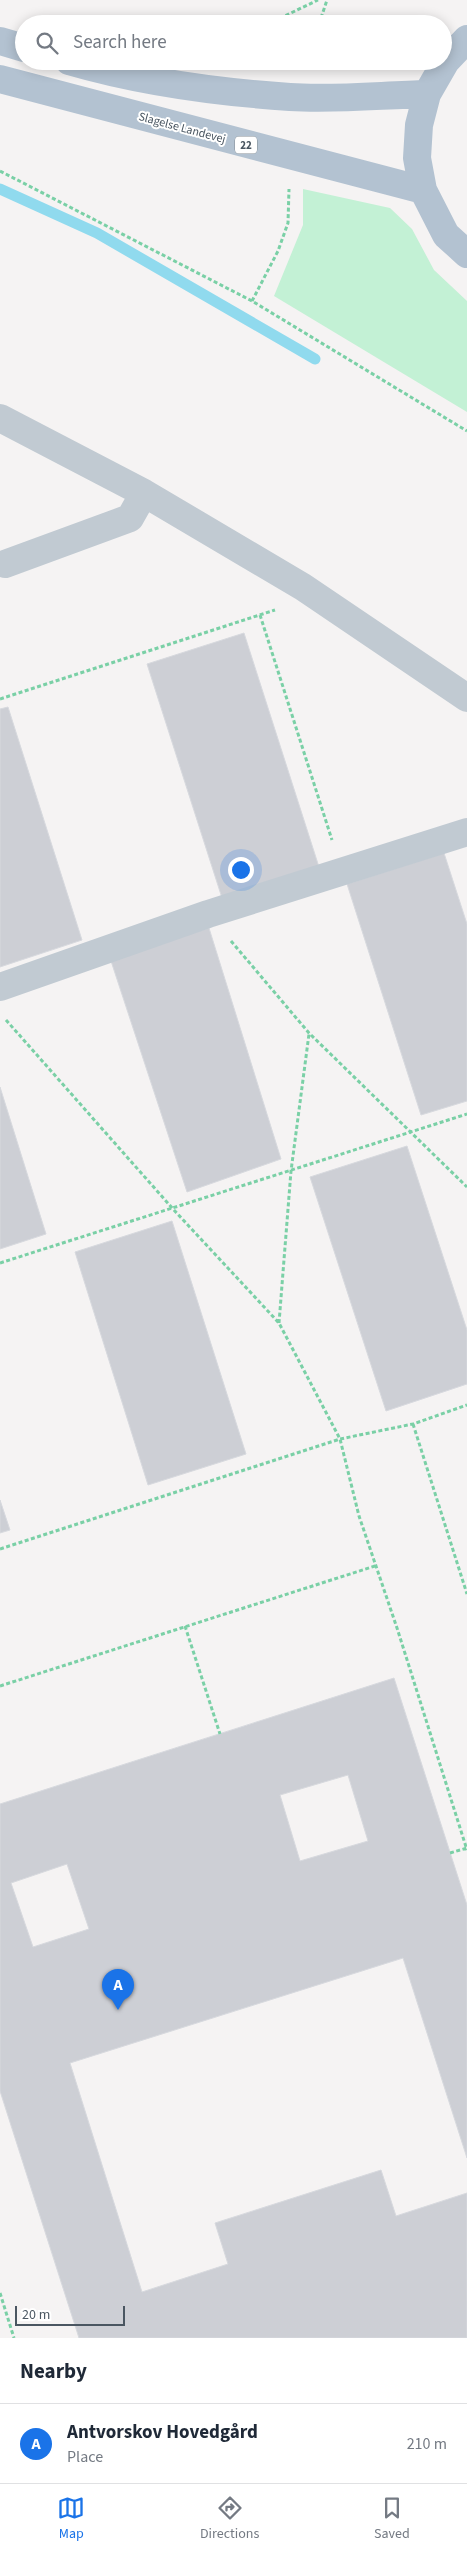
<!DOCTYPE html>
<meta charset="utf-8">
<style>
:root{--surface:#fff;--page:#f2f2f3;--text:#1f2937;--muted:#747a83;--line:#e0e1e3;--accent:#1a73e8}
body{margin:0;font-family:"Source Sans 3",sans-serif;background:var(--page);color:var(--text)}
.scale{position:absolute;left:15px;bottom:12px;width:110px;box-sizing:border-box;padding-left:5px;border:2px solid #4a5661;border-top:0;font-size:14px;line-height:18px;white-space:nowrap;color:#4a5661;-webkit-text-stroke:4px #fff;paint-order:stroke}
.you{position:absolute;left:240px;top:869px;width:18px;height:18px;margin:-12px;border:4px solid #fff;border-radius:50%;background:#1a73e8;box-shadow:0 0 0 8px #1a73e833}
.badge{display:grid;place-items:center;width:32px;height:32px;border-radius:50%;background:var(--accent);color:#fff;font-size:16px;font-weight:700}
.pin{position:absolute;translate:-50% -41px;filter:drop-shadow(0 1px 2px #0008)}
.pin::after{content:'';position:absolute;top:26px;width:18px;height:15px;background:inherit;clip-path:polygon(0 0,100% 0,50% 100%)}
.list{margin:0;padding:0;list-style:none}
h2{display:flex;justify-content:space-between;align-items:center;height:65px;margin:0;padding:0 20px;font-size:21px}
h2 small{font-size:16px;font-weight:400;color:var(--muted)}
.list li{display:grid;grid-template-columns:32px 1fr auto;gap:15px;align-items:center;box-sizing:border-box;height:80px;padding:0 20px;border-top:1px solid var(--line)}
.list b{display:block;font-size:19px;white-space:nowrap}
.list p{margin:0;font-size:16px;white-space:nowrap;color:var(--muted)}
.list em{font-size:16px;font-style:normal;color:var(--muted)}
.icon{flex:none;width:28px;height:28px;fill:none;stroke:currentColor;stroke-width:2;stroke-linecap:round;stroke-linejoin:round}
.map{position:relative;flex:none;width:467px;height:2338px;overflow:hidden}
.search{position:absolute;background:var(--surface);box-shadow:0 2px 12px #0003;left:15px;right:15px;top:15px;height:55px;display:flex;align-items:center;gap:12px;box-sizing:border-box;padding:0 18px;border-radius:28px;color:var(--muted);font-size:19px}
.sheet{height:145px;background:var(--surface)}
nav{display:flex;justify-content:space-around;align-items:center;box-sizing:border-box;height:70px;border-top:1px solid var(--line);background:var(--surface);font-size:14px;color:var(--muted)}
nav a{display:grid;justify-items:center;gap:2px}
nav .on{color:var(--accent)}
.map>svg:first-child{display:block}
</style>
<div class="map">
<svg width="467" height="2338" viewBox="0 0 467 2338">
<rect width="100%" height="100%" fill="#f5f3f3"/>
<path fill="#c3f1d5" d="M303,189L390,208L412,229L434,270L467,301V412L274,296L303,225Z"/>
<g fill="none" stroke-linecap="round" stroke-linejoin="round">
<path stroke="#90daee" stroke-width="11" d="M0,189L97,233L315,359"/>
</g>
<path fill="#cdcfd5" stroke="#d7d9de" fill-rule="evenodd" d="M244,633L319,867L222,898L147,664Z
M8,707L82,940L0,967V709Z
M444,853L467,924V1101L421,1115L347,884Z
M209,928L281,1159L187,1192L110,958Z
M0,1087L46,1234L0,1249Z
M407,1146L467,1330V1384L386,1411L310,1177Z
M172,1221L246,1454L148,1485L75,1252Z
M0,1500L10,1530L0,1533Z
M394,1678L467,1905V2158L403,1958L70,2063L142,2292L228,2264L215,2223L381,2170L396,2216L467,2193V2338H79L0,2091V1804ZM348,1775L368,1841L300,1861L280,1795ZM67,1864L89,1929L33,1947L11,1883Z"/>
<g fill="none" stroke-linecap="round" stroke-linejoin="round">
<path stroke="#7ad0a6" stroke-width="3" stroke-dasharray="4 2.5" stroke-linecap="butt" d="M268,24L318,0
M319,24L327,0
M0,171L252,301L467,431
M252,301L278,251L288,223L289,189
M260,615L332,840
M0,699L275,610
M231,941L309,1033L467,1187
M6,1020L173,1209L279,1323L340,1439L359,1516L397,1628L467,1850
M0,1263L467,1114
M279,1323L291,1171L309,1034
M413,1424L467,1594
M0,1549L340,1439L413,1424L467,1405
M185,1626L220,1734
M0,1686L375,1566
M450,1853L467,1848
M0,2293L14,2338"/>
<path stroke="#c1cad2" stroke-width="28" d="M0,418L144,493L303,587L467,698
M5,564L130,518L144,493
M0,987L208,914L467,832"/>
<path stroke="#b3c2d1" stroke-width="28" d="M467,39L446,61L427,94L419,125L417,158L423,190L446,235L467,254
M0,41L24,48
M69,61C141,82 216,92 290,97C335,100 382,95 427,94
M0,79L423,190"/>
</g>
<g text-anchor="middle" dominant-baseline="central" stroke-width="4" stroke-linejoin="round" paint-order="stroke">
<rect fill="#fff" stroke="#808990" stroke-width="1" x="235" y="136.5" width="22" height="17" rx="4"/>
<g font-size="11" font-weight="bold" fill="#4a5661">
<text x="246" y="145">22</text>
</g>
<g font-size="12" fill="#4a5661" stroke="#fff">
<text transform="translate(182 128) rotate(15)">Slagelse Landevej</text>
</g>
</g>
</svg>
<div class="scale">20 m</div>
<div class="you"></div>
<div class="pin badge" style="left:118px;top:2010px">A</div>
<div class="search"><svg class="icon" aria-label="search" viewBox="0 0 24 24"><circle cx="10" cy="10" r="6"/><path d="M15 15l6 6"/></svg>Search here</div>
</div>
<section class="sheet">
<h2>Nearby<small></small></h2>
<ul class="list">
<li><span class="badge">A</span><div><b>Antvorskov Hovedgård</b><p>Place</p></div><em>210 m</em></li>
</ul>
</section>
<nav>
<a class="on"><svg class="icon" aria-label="map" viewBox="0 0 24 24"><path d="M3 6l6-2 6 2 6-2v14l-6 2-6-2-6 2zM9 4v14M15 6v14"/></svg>Map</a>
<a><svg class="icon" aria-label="directions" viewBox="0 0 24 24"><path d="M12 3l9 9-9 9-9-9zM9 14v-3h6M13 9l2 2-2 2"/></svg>Directions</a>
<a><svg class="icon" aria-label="saved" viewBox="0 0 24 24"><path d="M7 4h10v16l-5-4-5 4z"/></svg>Saved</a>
</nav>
